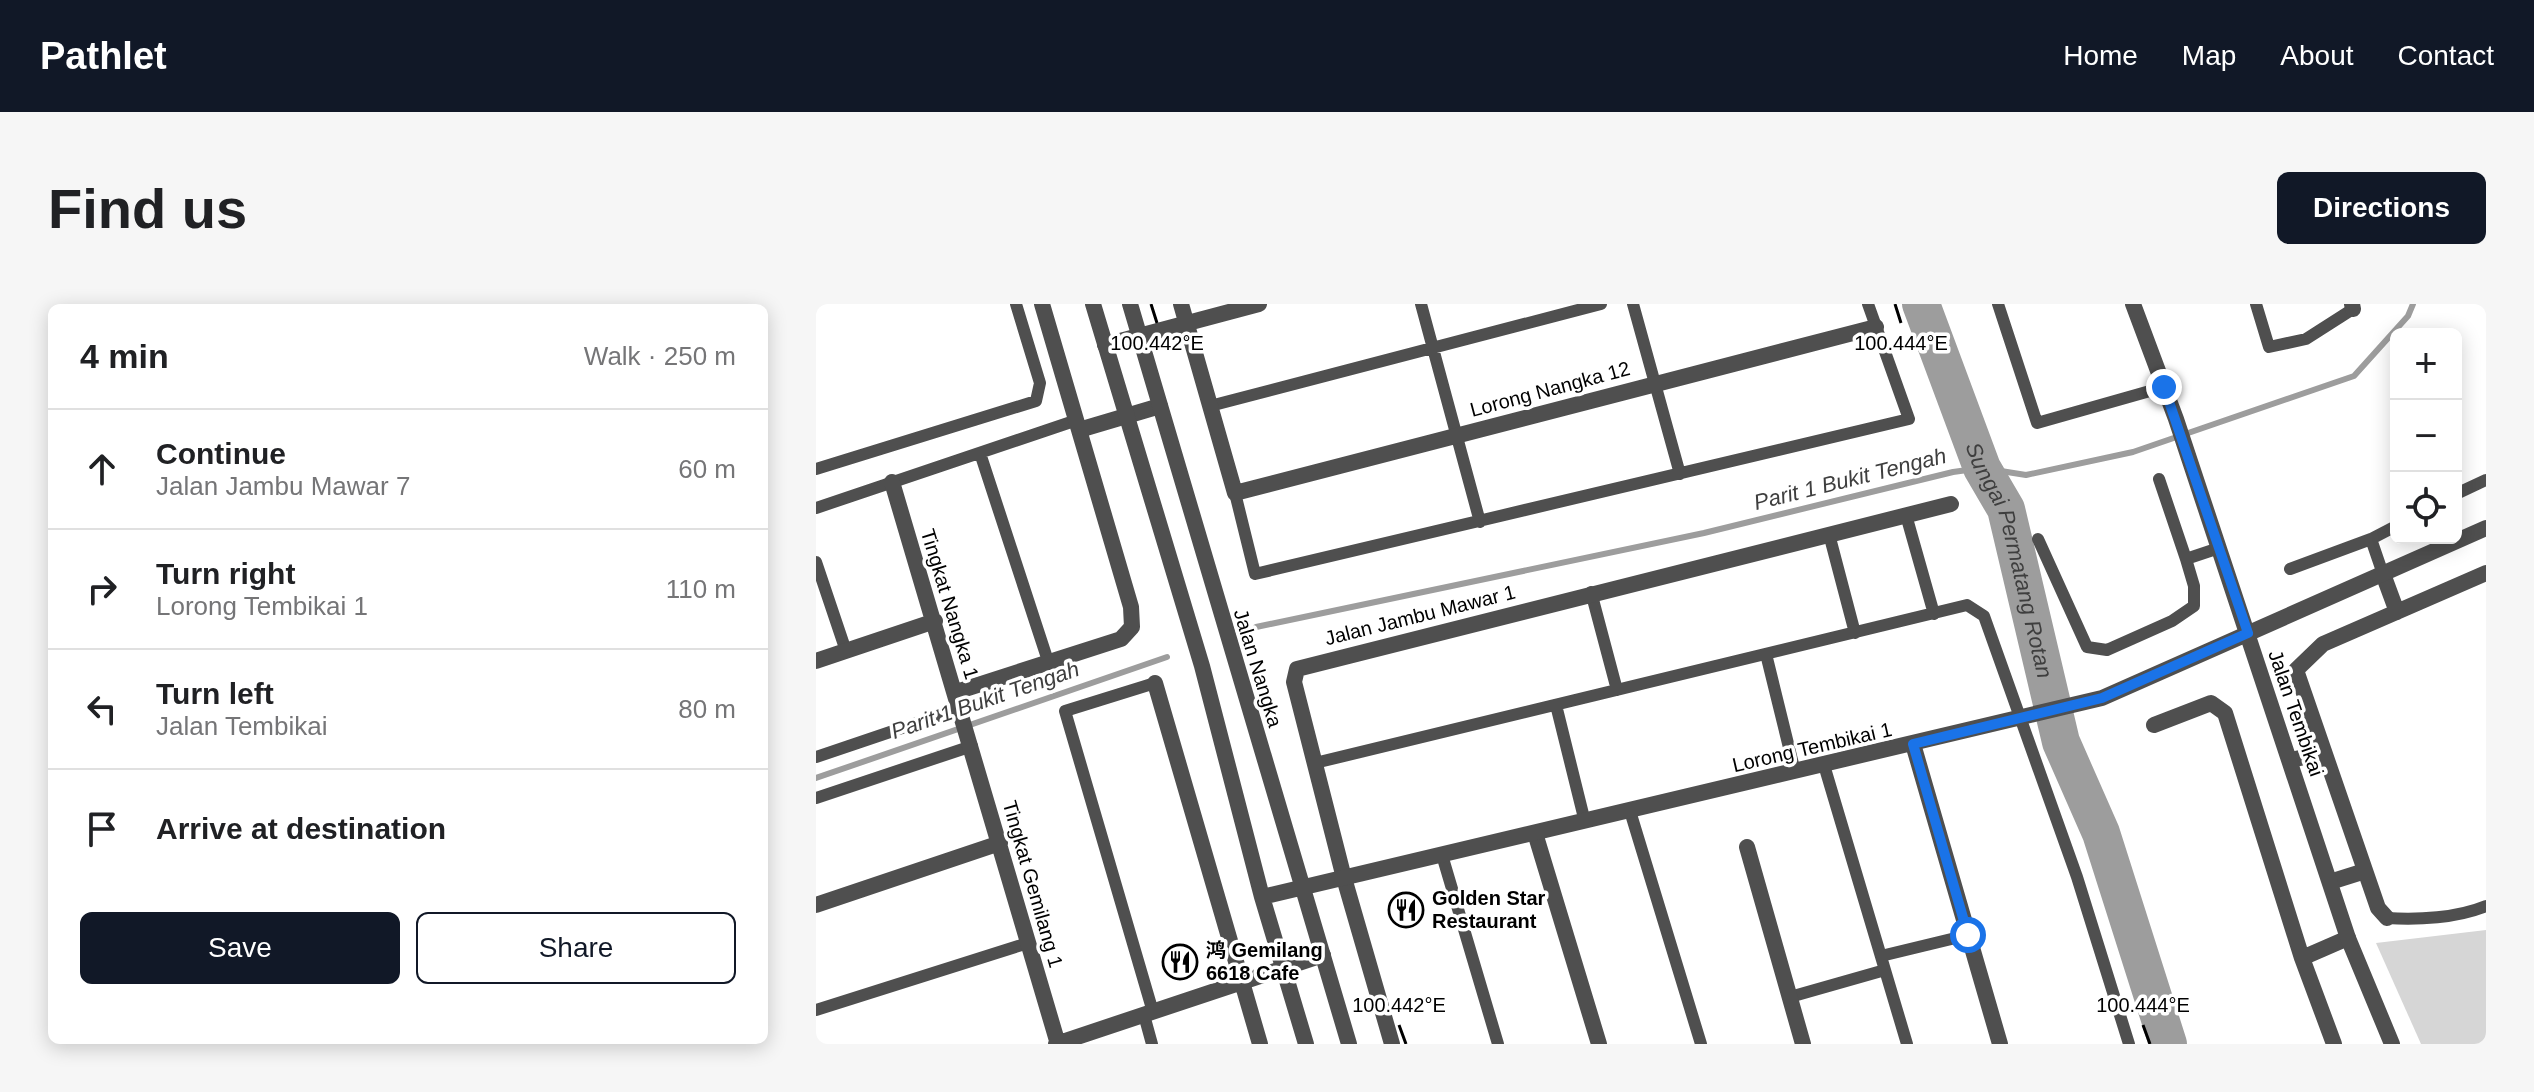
<!DOCTYPE html>
<meta charset="utf-8">
<style>
:root{--surface:#fff;--page:#f6f6f6;--text:#202124;--muted:#757577;--line:#e0e0e0;--accent:#111827}
body{margin:0;font-family:Arial,"Noto Sans SC",sans-serif;background:var(--page);color:var(--text)}
.controls{position:absolute;right:24px;top:24px;display:grid;overflow:hidden;border-radius:12px;box-shadow:0 4px 20px #0003}
.controls button{width:72px;height:72px;display:grid;place-items:center;padding:0;border:0;border-bottom:2px solid var(--line);background:var(--surface);color:var(--text);font:40px sans-serif}
.stop{position:absolute;width:24px;height:24px;margin:-18px;border:6px solid #1a73e8;border-radius:50%;background:#fff}
.stop.end{background:#1a73e8;border-color:#fff;box-shadow:0 2px 8px #0008}
.list{margin:0;padding:0;list-style:none}
h2{display:flex;justify-content:space-between;align-items:center;height:104px;margin:0;padding:0 32px;font-size:34px}
h2 small{font-size:26px;font-weight:400;color:var(--muted)}
.list li{display:grid;grid-template-columns:52px 1fr auto;gap:24px;align-items:center;box-sizing:border-box;height:120px;padding:0 32px;border-top:2px solid var(--line)}
.list b{display:block;font-size:30px;white-space:nowrap}
.list p{margin:0;font-size:26px;white-space:nowrap;color:var(--muted)}
.list em{font-size:26px;font-style:normal;color:var(--muted)}
.actions{display:flex;gap:16px;padding:24px 32px}
.actions a{flex:1;padding:18px 0;border:2px solid var(--accent);border-radius:12px;text-align:center;font-size:28px;color:var(--accent)}
.actions .main{background:var(--accent);color:#fff}
.icon{flex:none;width:44px;height:44px;fill:none;stroke:currentColor;stroke-width:2;stroke-linecap:round;stroke-linejoin:round}
.map{position:relative;flex:none;width:1670px;height:740px;overflow:hidden;border-radius:12px}
header{display:flex;align-items:center;gap:48px;box-sizing:border-box;height:112px;padding:0 40px;background:var(--accent);color:#fff}
header strong{font-size:38px}
nav{display:flex;gap:44px;margin-inline-start:auto;font-size:28px}
.intro{display:flex;align-items:center;justify-content:space-between;box-sizing:border-box;height:192px;padding:0 48px}
h1{margin:0;font-size:56px}
.button{padding:20px 36px;border-radius:12px;background:var(--accent);color:#fff;font-size:28px;font-weight:700}
main{display:flex;gap:48px;padding:0 48px}
aside{flex:1;background:var(--surface);border-radius:12px;box-shadow:0 4px 20px #0003}
.map>svg:first-child{display:block}
</style>
<header>
<strong>Pathlet</strong>
<nav><a>Home</a><a>Map</a><a>About</a><a>Contact</a></nav>
</header>
<div class="intro"><h1>Find us</h1><a class="button">Directions</a></div>
<main>
<aside>
<h2>4 min<small>Walk · 250 m</small></h2>
<ul class="list">
<li><svg class="icon" aria-label="ahead" viewBox="0 0 24 24"><path d="M12 20V5M6 11l6-6 6 6"/></svg><div><b>Continue</b><p>Jalan Jambu Mawar 7</p></div><em>60 m</em></li>
<li><svg class="icon" aria-label="right" viewBox="0 0 24 24"><path d="M7 20v-9h11M14 6l5 5-5 5"/></svg><div><b>Turn right</b><p>Lorong Tembikai 1</p></div><em>110 m</em></li>
<li><svg class="icon" aria-label="left" viewBox="0 0 24 24"><path d="M17 20v-9H6M10 6l-5 5 5 5"/></svg><div><b>Turn left</b><p>Jalan Tembikai</p></div><em>80 m</em></li>
<li><svg class="icon" aria-label="arrive" viewBox="0 0 24 24"><path d="M6 21V4h12l-3 4 3 4H6"/></svg><div><b>Arrive at destination</b></div></li>
</ul>
<div class="actions"><a class="main">Save</a><a>Share</a></div>
</aside>
<div class="map">
<svg width="1670" height="740" viewBox="0 0 1670 740">
<rect width="100%" height="100%" fill="#fff"/>
<path fill="#d6d6d6" d="M1670,626V740H1605L1560,639Z"/>
<g fill="none" stroke-linecap="round" stroke-linejoin="round">
<path stroke="#9d9d9d" stroke-width="6" d="M440,323L888,229L1137,168L1166,164L1210,171L1317,148L1538,72L1592,12L1597,0
M0,474L351,353"/>
<path stroke="#9d9d9d" stroke-width="38" id="s1" d="M1105,0L1166,164L1190,205L1245,438L1285,529L1352,740"/>
<path stroke="#4f4f4f" stroke-width="12" d="M605,0L664,218
M817,0L864,170
M1182,0L1221,119L1348,83
M1440,0L1453,43L1490,35L1537,5
M394,102L785,0
M164,149L233,360
M0,165L220,97L224,79L200,0
M1343,175L1370,255
M419,189L439,270L1093,115L1052,0
M1640,190L1670,176
M0,204L261,116
M1090,211L1118,310
M1013,230L1039,329
M1222,235L1271,343L1291,346L1356,317L1378,302V282L1370,255L1403,244
M1555,235L1580,222
M0,258L30,347
M1474,265L1555,235L1567,270
M775,288L801,386
M950,350L979,468
M740,401L769,518
M0,453L145,404
M499,459L1151,301L1168,312L1261,573L1313,740
M1008,461L1091,740
M0,494L156,442
M814,507L885,740
M626,551L682,740
M1571,614C1602,616 1641,614 1670,602
M1065,652L1152,631
M974,693L1069,666
M0,706L212,639
M337,708L249,407L339,379
M328,711L336,740"/>
<path stroke="#4f4f4f" stroke-width="16" d="M365,0L419,189L1060,23
M1536,0L1537,5
M289,41L443,0
M263,126L344,102
M76,178L242,740
M1567,270L1581,308
M0,357L119,317
M339,379L444,740
M140,388L305,335L316,323L315,303L226,0
M1338,421L1395,399L1409,409L1486,654L1518,740
M1097,440L1184,740
M1475,456L1506,449
M719,529L783,740
M931,543L987,740
M1514,578L1549,567
M0,601L184,539
M1571,614L1562,604L1480,366L1507,340L1670,269
M1486,654L1532,634
M240,740L507,651
M576,740L528,574L478,378L481,365L1135,200"/>
<path stroke="#4f4f4f" stroke-width="16" d="M277,0L386,362L446,593L490,740
M314,0L533,740
M1317,0L1360,115L1532,634L1576,740
M446,593L1286,394L1670,224"/>
</g>
<g fill="none" stroke-linecap="round" stroke-linejoin="round">
<path stroke="#1a73e8" stroke-width="10" d="M1152,631L1097,440L1286,394L1432,329L1348,83"/>
</g>
<path fill="none" stroke="#000" stroke-width="3" d="M335,0L341,19M1079,0L1085,19M583,721L590,740M1327,721L1334,740"/>
<defs>
<g id="restaurant-ring" transform="scale(1.8)"><circle r="9.5" fill="#fff" stroke="#000" stroke-width="1.5"/><path d="M-5-6h1v4h1v-4h1v4h1v-4h1v5L-1.5 .5V6h-2V.5L-5-1ZM5-6V6H3V1.5H1.5Q1.5-4 5-6Z" fill="#000"/></g>
</defs>
<g fill-rule="evenodd">
<use href="#restaurant-ring" x="590" y="606"/>
<use href="#restaurant-ring" x="364" y="658"/>
</g>
<g text-anchor="middle" dominant-baseline="central" stroke-width="7" stroke-linejoin="round" paint-order="stroke">
<g font-size="20" fill="#000" stroke="#fff">
<text transform="translate(734 85) rotate(-15)">Lorong Nangka 12</text>
<text transform="translate(134 300) rotate(73)">Tingkat Nangka 1</text>
<text transform="translate(604 311) rotate(-14)">Jalan Jambu Mawar 1</text>
<text transform="translate(442 364) rotate(73)">Jalan Nangka</text>
<text transform="translate(1480 409) rotate(71)">Jalan Tembikai</text>
<text transform="translate(996 443) rotate(-13)">Lorong Tembikai 1</text>
<text transform="translate(217 580) rotate(74)">Tingkat Gemilang 1</text>
</g>
<g font-size="20" font-weight="bold" fill="#000" stroke="#fff" text-anchor="start">
<text x="616" y="594">Golden Star<tspan x="616" dy="23">Restaurant</tspan></text>
<text x="390" y="646">鸿 Gemilang<tspan x="390" dy="23">6618 Cafe</tspan></text>
</g>
<g font-size="22" font-style="italic" fill="#3e3e3e" stroke="#fff">
<text transform="translate(1034 175) rotate(-14)">Parit 1 Bukit Tengah</text>
<text stroke="none"><textPath href="#s1" startOffset="272">Sungai Permatang Rotan</textPath></text>
<text transform="translate(169 396) rotate(-19)">Parit 1 Bukit Tengah</text>
</g>
</g>
<g font-size="20" text-anchor="middle" fill="#000" stroke="#fff" stroke-width="7" stroke-linejoin="round" paint-order="stroke">
<text x="341" y="46">100.442°E</text>
<text x="1085" y="46">100.444°E</text>
<text x="583" y="708">100.442°E</text>
<text x="1327" y="708">100.444°E</text>
</g>
</svg>
<div class="controls">
<button>+</button>
<button>−</button>
<button><svg class="icon" aria-label="locate" viewBox="0 0 24 24"><circle cx="12" cy="12" r="6"/><path d="M12 2v4M12 18v4M2 12h4M18 12h4"/></svg></button>
</div>
<div class="stop" style="left:1152px;top:631px"></div>
<div class="stop end" style="left:1348px;top:83px"></div>
</div>
</main>
